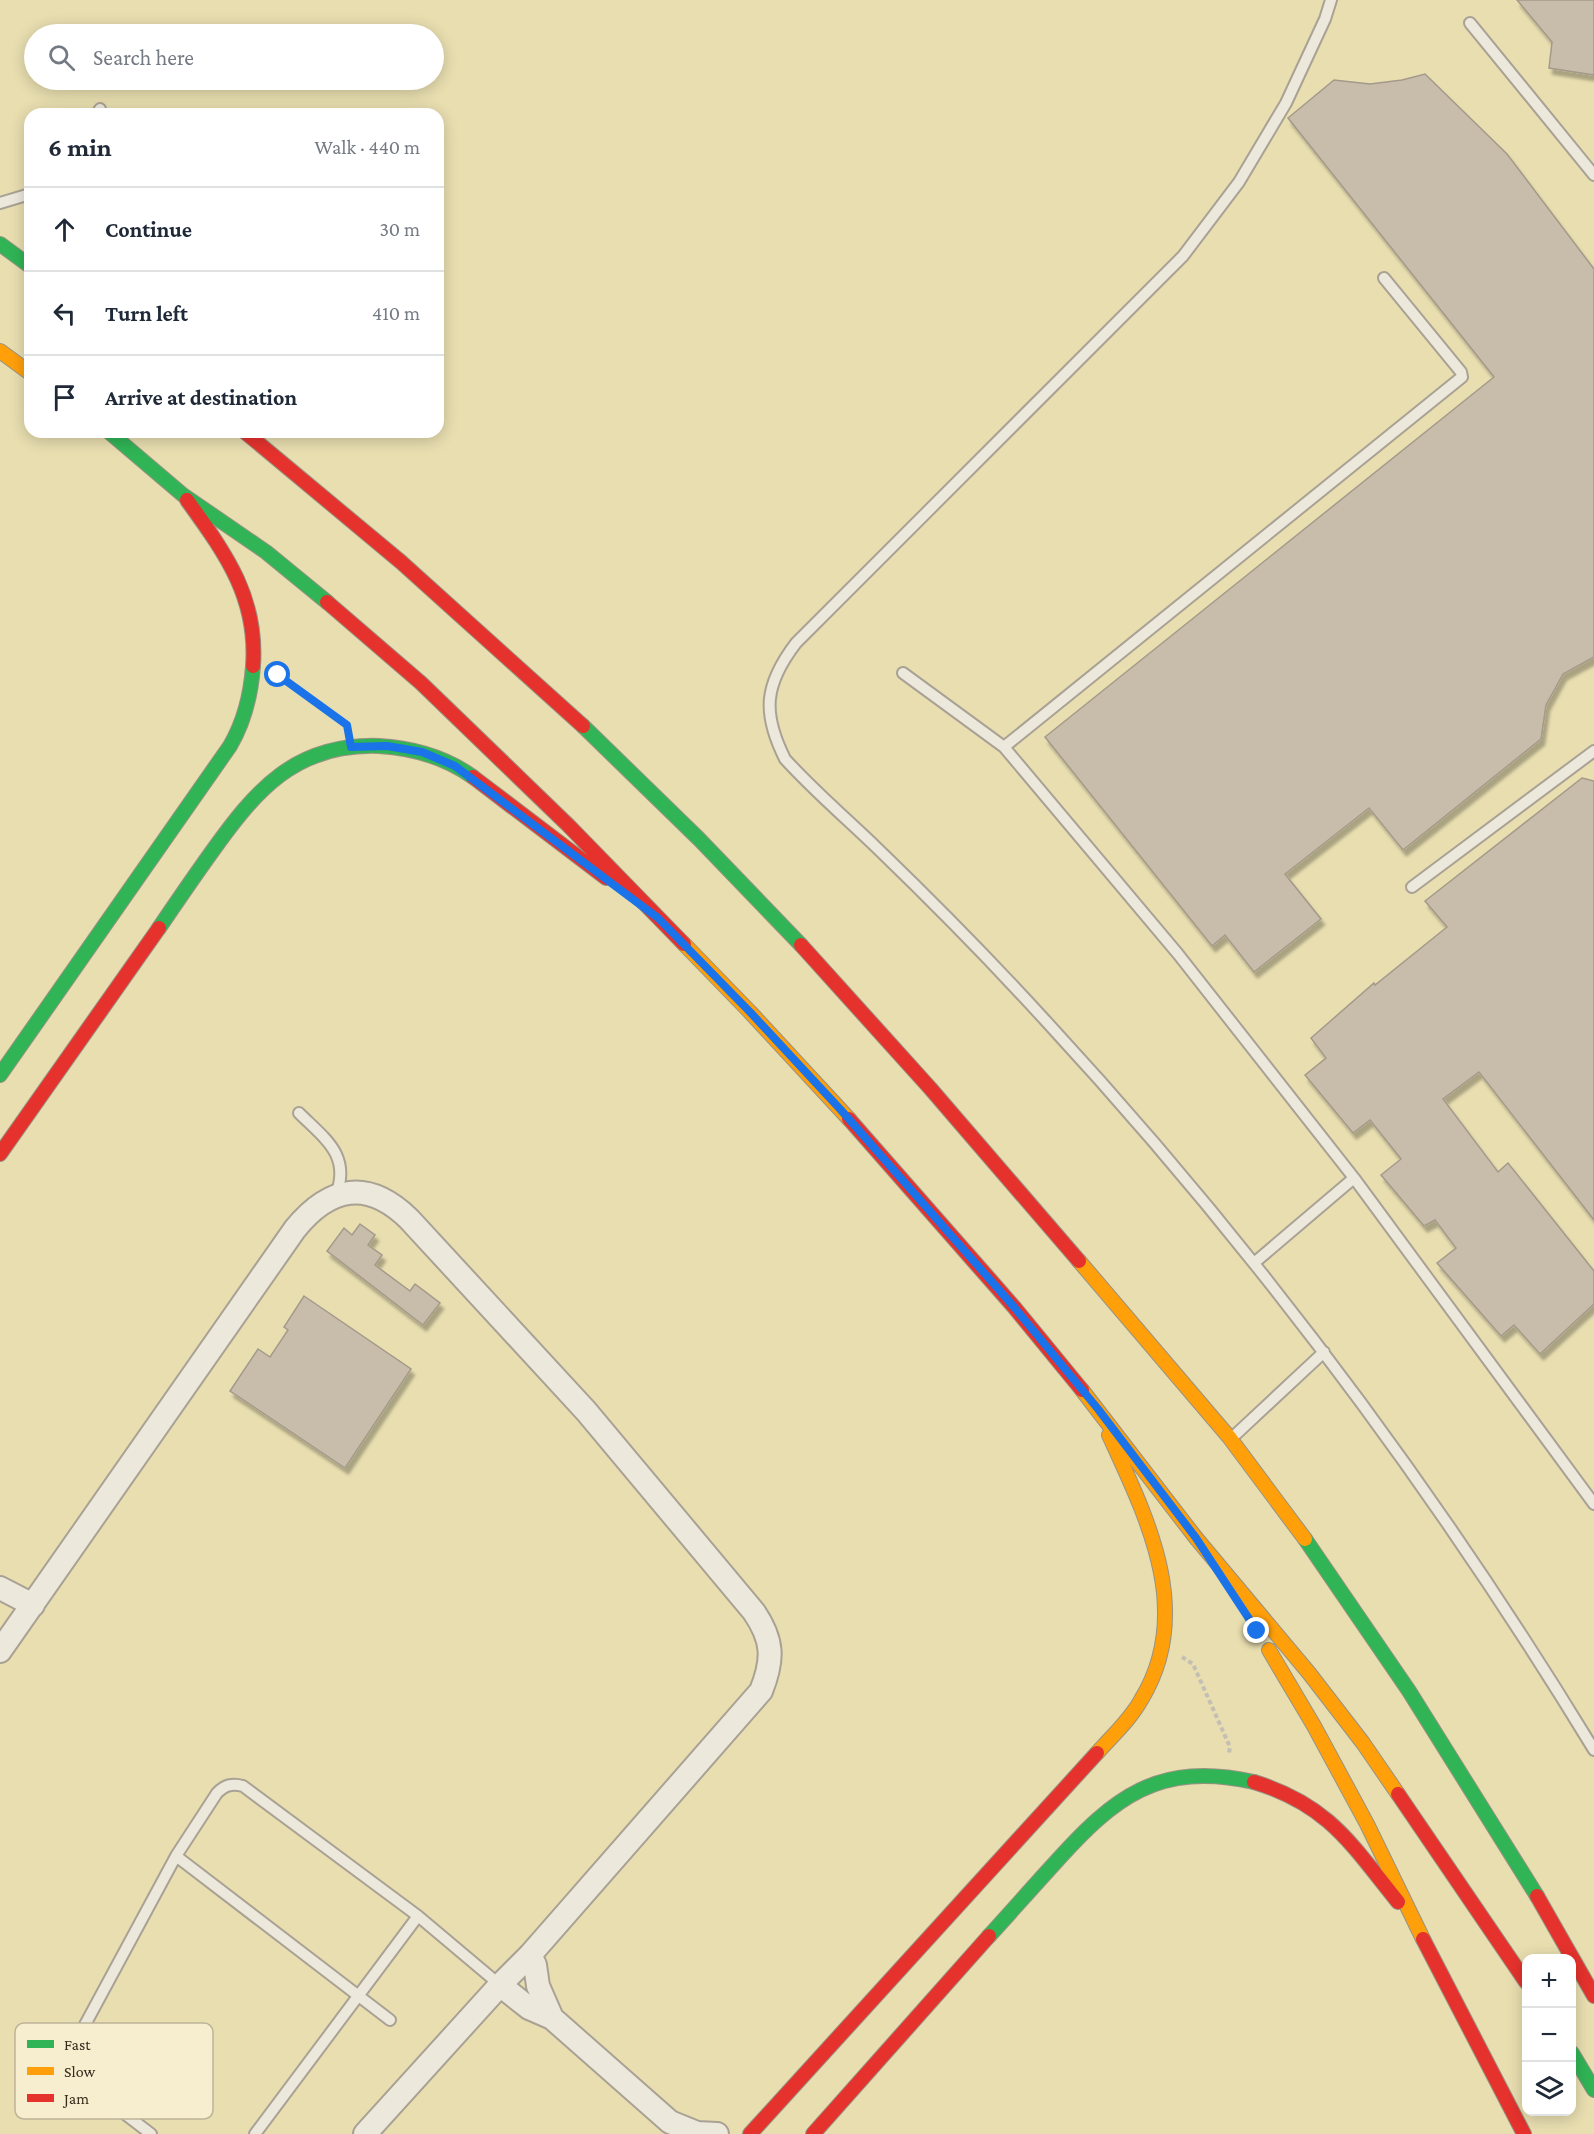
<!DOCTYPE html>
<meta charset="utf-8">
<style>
:root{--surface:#fff;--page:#f2f2f3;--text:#1f2937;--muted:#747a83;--line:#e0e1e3}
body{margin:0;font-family:"Crimson Pro",serif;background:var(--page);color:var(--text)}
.controls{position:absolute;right:18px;bottom:18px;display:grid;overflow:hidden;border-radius:12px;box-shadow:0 3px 15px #0003}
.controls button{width:54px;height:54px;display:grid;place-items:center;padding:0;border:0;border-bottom:2px solid var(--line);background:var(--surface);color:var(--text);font:30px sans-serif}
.stop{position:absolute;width:18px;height:18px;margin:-14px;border:4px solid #1a73e8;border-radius:50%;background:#fff}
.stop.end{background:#1a73e8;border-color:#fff;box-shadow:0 2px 6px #0008}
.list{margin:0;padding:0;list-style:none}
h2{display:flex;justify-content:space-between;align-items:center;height:78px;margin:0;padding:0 24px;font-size:26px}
h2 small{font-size:20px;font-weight:400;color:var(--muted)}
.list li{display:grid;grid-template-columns:39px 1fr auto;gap:18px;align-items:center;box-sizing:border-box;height:84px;padding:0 24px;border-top:2px solid var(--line)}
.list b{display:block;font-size:22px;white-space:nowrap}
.list em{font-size:20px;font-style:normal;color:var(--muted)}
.icon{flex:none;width:33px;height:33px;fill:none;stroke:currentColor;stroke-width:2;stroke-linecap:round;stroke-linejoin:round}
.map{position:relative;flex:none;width:1594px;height:2134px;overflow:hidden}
.search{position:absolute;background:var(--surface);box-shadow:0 3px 15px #0003;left:24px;top:24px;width:420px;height:66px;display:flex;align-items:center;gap:15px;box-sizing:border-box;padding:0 21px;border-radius:33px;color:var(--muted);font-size:22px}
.panel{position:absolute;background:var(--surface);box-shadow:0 3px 15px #0003;left:24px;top:108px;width:420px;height:330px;border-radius:18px}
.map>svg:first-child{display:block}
</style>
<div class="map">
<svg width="1594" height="2134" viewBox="0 0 1594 2134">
<defs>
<filter id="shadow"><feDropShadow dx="3.5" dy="6" stdDeviation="1.5" flood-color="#0004"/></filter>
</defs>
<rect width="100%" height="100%" fill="#e4dfca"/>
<path fill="#e8deb0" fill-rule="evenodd" d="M0,0H1594V2134H0ZM34,34H434V80H34ZM30,114H438V432H30ZM1526,1958H1572V2112H1526Z"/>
<path fill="#c8bdab" stroke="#a49a8a" stroke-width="1.5" filter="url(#shadow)" d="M1517,0H1594V75L1549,68L1552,42Z
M1425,74L1507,154L1594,269V657L1563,674L1546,705L1541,739L1403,850L1369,808L1285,874L1321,919L1254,972L1225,935L1212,946L1045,737L1494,377L1288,118L1334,80L1370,84L1402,80Z
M1582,778L1594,781V1220L1479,1072L1443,1099L1498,1172L1508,1163L1594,1271V1304L1540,1354L1514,1325L1501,1336L1437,1263L1456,1248L1435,1220L1424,1226L1381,1175L1401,1159L1370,1120L1353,1133L1305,1075L1326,1058L1311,1038L1374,983L1375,985L1447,927L1425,901Z
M360,1224L375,1235L368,1245L382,1255L375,1265L410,1291L415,1284L440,1303L423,1325L327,1251L344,1228L352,1235Z
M304,1296L411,1369L345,1468L230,1391L258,1349L270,1357L288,1330L284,1327Z"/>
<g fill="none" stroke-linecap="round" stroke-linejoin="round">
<g stroke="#a9a294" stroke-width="14">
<path id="lane" d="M1331,0L1325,19L1286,103L1239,182L1183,256L796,643C764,685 762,713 785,759C814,791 847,819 878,849C935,904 991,961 1044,1019C1252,1244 1435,1489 1594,1750
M1470,23L1594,175
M97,114L100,109
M0,203L30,194
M903,673L1004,747L1178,954L1354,1178L1594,1504
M1004,747L1462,377L1461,372L1384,278
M1412,887L1594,751
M299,1113C325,1139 351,1155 336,1195
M1254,1263L1354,1178
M1234,1436L1324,1352
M176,1856L390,2020
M151,2134L82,2081C75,2069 73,2061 73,2047L176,1856L217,1793C225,1785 232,1783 243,1786L418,1916L500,1985
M255,2134L418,1916"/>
</g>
<g stroke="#a9a294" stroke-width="26">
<path id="street" d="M0,1588L33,1605
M0,1651L295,1229C330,1186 368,1179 409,1219L586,1411L754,1612C773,1640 774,1659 761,1691L530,1955L500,1985L365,2134
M530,1955L535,1965L538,1986L552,2018
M500,1985L529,2008L552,2018L670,2122L697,2133L717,2134"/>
</g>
<g stroke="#989284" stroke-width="16">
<path id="fast" d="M0,244L30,266
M109,432L183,495L266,552L327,602
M583,726L699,839L801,945
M159,928C176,903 193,878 211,853C255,791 295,743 379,746C413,748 445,757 473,777
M0,1075L230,746C244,722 251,694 253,666
M1305,1539L1409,1691L1537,1896
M989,1936C1011,1912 1032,1888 1054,1864C1114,1797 1158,1761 1254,1782
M1572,2053L1594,2090"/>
</g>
<g stroke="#989284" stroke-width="16">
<path id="slow" d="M0,351L30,373
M684,944L750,1012L849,1119
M1079,1261L1229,1437L1305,1539
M1082,1390L1196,1538L1309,1673L1363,1743L1398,1794
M1269,1650L1314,1726L1367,1824L1423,1939
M1097,1753C1112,1736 1130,1720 1141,1700C1195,1612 1147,1518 1109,1435"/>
</g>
<g stroke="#989284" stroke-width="16">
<path id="jam" d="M245,432L401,562L583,726
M187,500C225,553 258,597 253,666
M327,602L421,683L569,826L684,944
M473,777L606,878
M801,945L930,1088L1079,1261
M849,1119L1014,1307L1082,1390
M0,1154L159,928
M1254,1782C1329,1805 1351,1844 1398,1902
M1398,1794L1526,1982
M1537,1896L1594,1996
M1423,1939L1524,2134
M750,2134L1097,1753
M813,2134L989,1936"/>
</g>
<path stroke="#c4bfb3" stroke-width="4" stroke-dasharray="4.5 3" stroke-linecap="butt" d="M277,675L344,723
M1182,1657L1193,1664L1230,1747L1229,1753"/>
<use href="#lane" stroke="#ece8dc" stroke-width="10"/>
<use href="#street" stroke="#ece8dc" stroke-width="22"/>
<use href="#fast" stroke="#30b455" stroke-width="14"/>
<use href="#slow" stroke="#ff9f0a" stroke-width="14"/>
<use href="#jam" stroke="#e5322d" stroke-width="14"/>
</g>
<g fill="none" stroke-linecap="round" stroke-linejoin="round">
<path stroke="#1a73e8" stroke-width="8" d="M278,675L347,725L351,747L387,746L422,752L455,766L658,918L750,1012L840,1109L1014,1307L1098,1409L1196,1538L1257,1631"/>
</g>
<rect x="15" y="2023" width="198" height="96" rx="9" fill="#f6eecf" stroke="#bdb499" stroke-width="1.5"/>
<rect x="27" y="2040" width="27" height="8" fill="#30b455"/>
<rect x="27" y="2067" width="27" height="8" fill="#ff9f0a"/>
<rect x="27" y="2094" width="27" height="8" fill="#e5322d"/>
<g font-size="16" fill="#372b1c">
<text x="64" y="2050">Fast</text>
<text x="64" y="2077">Slow</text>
<text x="64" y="2104">Jam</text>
</g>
</svg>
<div class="controls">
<button>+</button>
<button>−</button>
<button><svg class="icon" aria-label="layers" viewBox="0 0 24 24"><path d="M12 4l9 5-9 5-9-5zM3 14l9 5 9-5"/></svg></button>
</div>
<div class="stop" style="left:278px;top:675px"></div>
<div class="stop end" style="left:1257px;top:1631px"></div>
<div class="search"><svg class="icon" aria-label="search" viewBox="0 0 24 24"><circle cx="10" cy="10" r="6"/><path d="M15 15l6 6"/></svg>Search here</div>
<section class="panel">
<h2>6 min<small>Walk · 440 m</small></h2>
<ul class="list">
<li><svg class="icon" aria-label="ahead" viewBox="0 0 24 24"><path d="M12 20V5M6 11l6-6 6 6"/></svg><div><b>Continue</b></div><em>30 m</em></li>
<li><svg class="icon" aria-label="left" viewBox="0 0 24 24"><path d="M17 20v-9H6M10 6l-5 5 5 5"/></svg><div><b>Turn left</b></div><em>410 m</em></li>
<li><svg class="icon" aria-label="arrive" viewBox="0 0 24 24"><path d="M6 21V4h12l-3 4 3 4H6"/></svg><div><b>Arrive at destination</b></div></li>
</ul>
</section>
</div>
